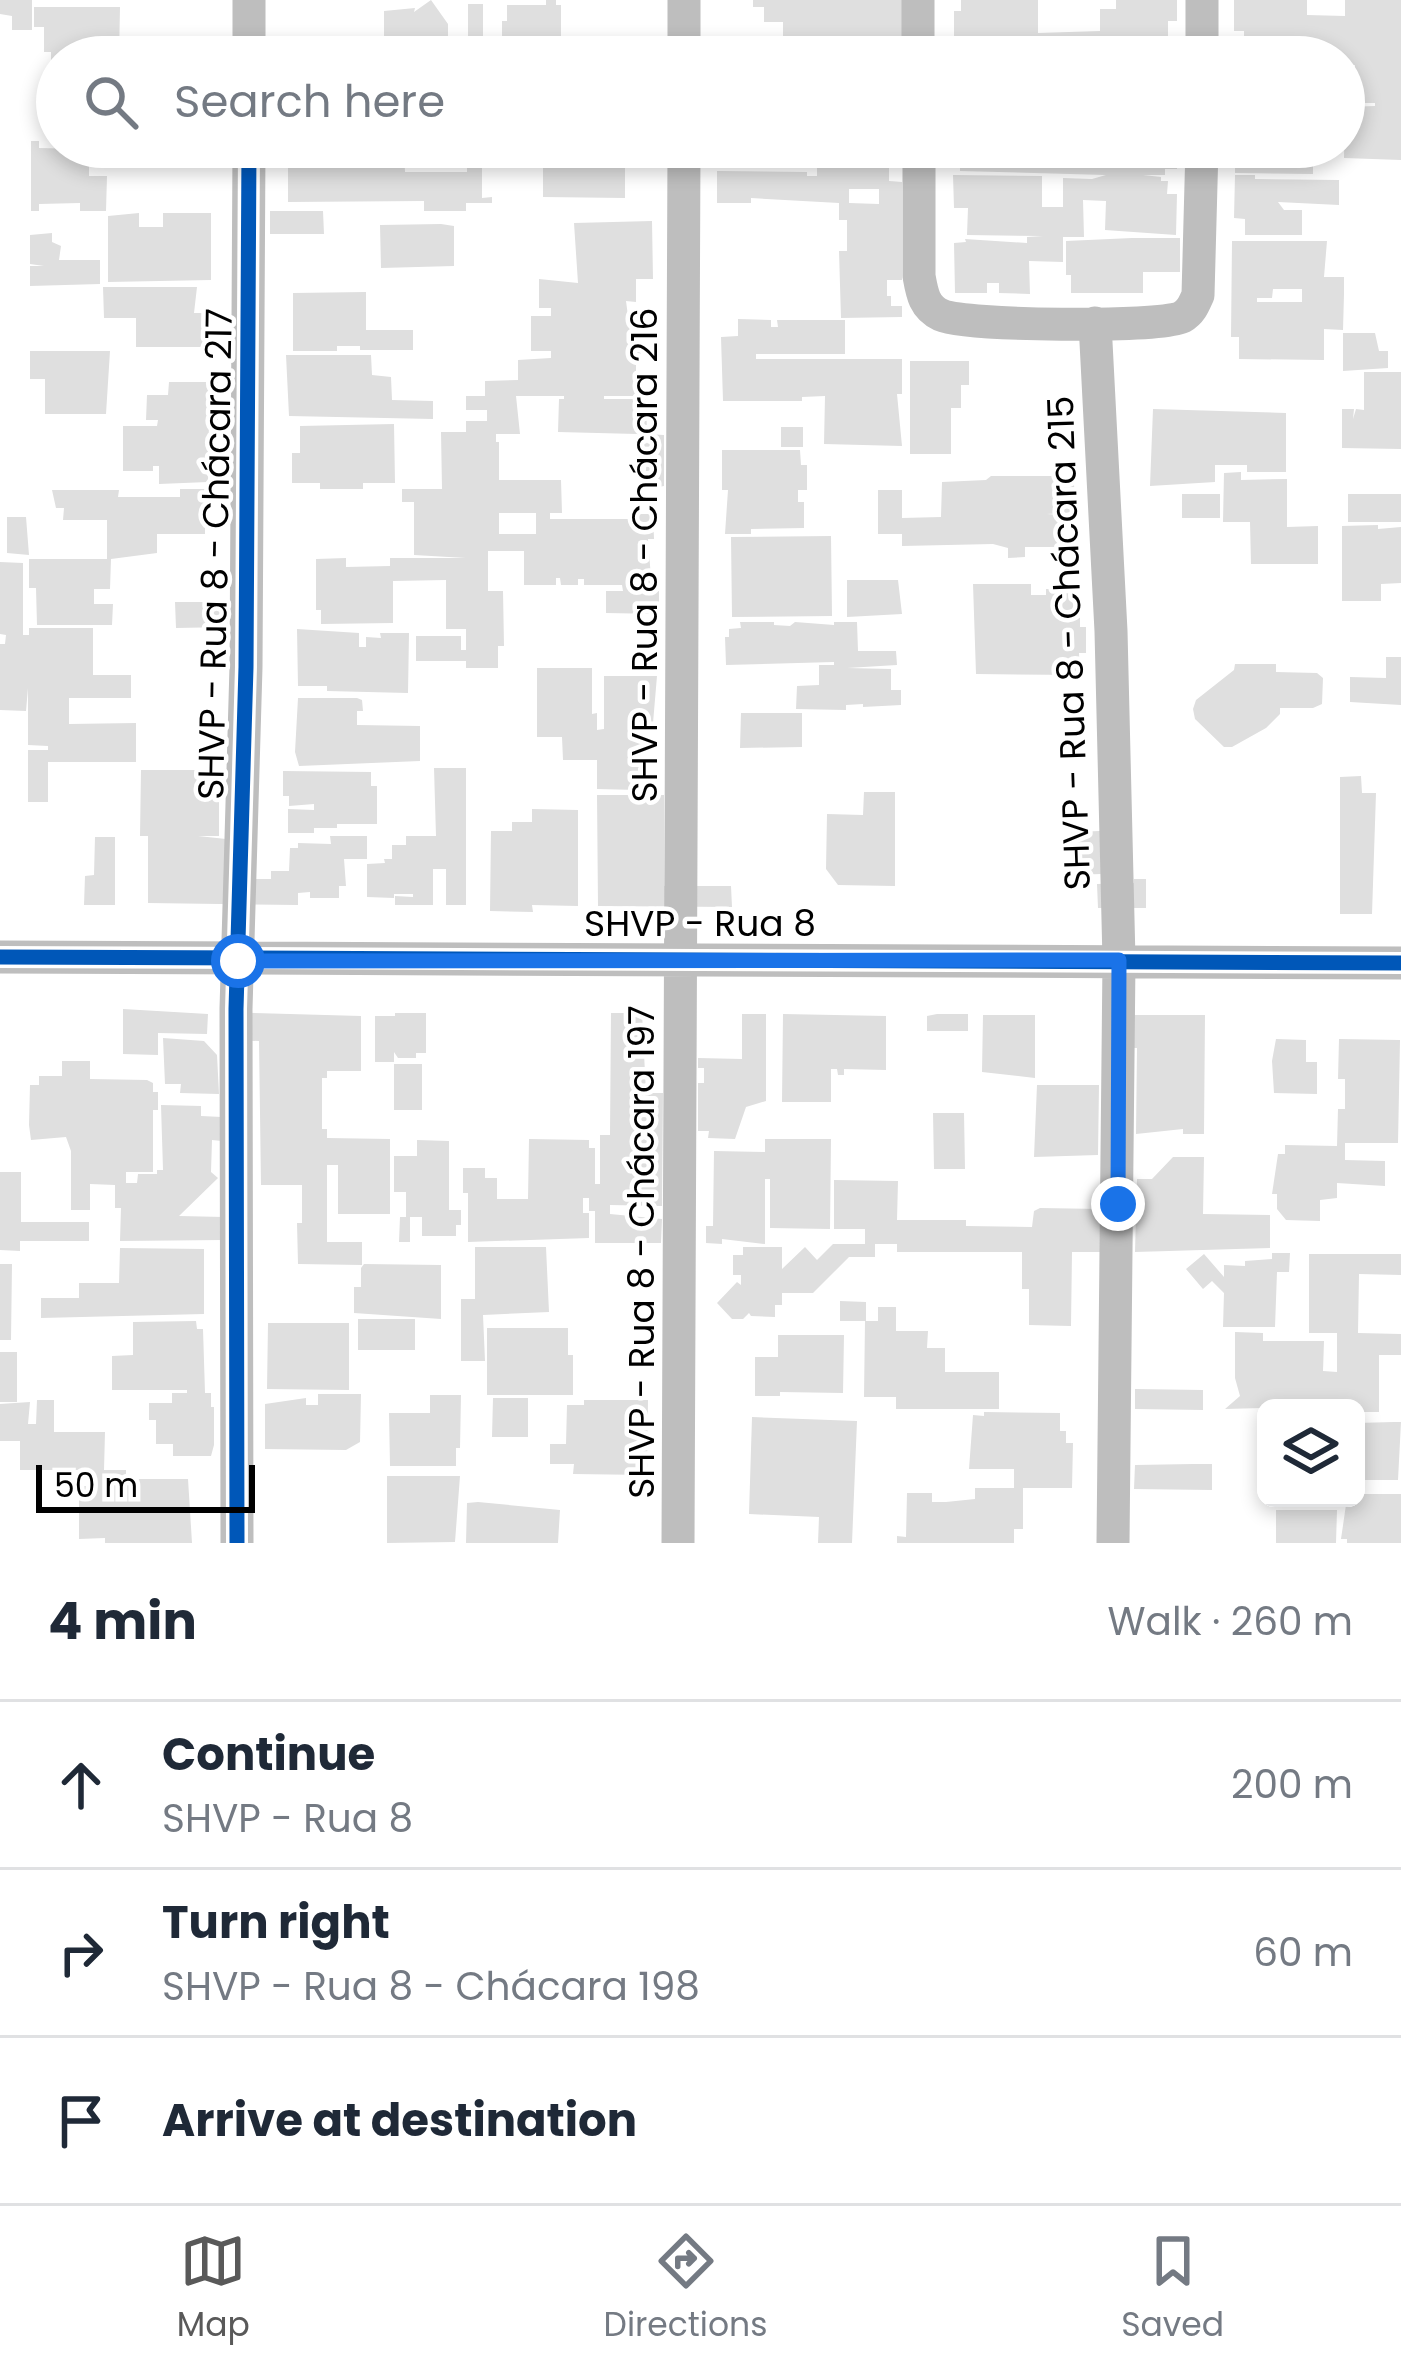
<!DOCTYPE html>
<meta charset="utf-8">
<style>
:root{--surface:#fff;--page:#f6f6f7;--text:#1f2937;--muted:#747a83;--line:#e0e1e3;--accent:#595959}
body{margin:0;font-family:Poppins,sans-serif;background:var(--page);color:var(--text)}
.controls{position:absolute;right:36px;bottom:36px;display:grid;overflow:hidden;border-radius:18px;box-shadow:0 6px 18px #0003}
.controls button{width:108px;height:108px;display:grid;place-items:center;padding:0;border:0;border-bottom:3px solid var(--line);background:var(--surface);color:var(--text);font:60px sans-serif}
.scale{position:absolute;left:36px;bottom:30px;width:219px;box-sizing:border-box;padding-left:12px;border:6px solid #000;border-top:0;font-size:33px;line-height:42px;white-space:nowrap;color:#000;-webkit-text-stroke:9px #fff;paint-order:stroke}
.stop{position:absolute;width:36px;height:36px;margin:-27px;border:9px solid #1a73e8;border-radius:50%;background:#fff}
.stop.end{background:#1a73e8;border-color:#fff;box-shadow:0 3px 12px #0008}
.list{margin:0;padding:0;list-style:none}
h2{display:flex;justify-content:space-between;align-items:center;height:156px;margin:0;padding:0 48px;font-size:51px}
h2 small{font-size:39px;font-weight:400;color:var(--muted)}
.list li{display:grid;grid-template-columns:78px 1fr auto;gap:36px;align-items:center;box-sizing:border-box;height:168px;padding:0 48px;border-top:3px solid var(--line)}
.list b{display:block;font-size:45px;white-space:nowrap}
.list p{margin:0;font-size:39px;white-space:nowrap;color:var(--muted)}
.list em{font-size:39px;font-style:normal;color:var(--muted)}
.icon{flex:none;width:66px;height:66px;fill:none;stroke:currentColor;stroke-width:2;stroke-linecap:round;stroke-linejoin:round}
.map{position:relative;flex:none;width:1401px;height:1543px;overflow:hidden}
.search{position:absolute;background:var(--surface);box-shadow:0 6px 18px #0003;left:36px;right:36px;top:36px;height:132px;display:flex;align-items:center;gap:30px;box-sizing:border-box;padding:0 42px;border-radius:66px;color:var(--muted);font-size:45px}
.sheet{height:660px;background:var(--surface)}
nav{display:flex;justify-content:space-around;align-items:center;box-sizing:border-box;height:168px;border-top:3px solid var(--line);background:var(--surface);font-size:33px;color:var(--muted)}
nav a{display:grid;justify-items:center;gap:6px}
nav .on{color:var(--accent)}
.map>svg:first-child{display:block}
</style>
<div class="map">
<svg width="1401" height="1543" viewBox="0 0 1401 1543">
<rect width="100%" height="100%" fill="#fff"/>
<path fill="#dfdfdf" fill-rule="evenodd" d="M0,0H32V30H12V16L0,14Z
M431,0L448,24V57H371L370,49L384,40V11L415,8L414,12Z
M546,0H556V5H561V45H521V50H621V46H648V57H490L491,45H502V21H507V5H546Z
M753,0H902V42H888V46H902V57H874V46H857V38H850V46H783V22H764V7H753Z
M961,0H1038V33L1100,31V9H1116V0H1177V21H1168V48L1101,47V51L1163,50V57H1036V47H961V38H954V11H961Z
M1234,0H1307V15L1345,16V0H1401V160L1344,158L1345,107L1375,106V103H1345V87H1355V65H1344V57H1293V49L1244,48V31H1234Z
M468,4H483V45H468Z
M34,7H120L119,57H57V68H51V52H44V27H34Z
M31,141H39V148L83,149V162H89V176H107L106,211H80V203L39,204V211H31Z
M288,147H314L318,154L322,150L336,152V147H404L405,172H467V166H482V198L492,197V203H466V211H424V201L288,202Z
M543,147H625V198L543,197Z
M817,147H902V160H889V181L902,182V280H887V296H891V306H902V317L841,318L839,251H847V220H839V203L751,198V203H717V171L807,172V176H817ZM849,189H879V204L849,203Z
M954,147H1182V153H1177V169H1165V175H1143L1161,177V181H1168L1167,194H1177L1176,235L1105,230L1106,201L1083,200L1084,237H1063V262L1029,261L1030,294L999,293V283H987V293H955L954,243L966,242L965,239L1027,243V237L1043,236L967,235L968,208H954L953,175L1042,176V207H1063V178L1092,179L1106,175L960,171V152H954Z
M1235,147H1313V174L1235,173Z
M1235,175H1255V179L1339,180V205L1278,202L1284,210H1302V235H1245V219L1234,218Z
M270,211H323L324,234H270Z
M139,213V227H163V213H211V280L108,282V216Z
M652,221L653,279H636V302L626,301L630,331H641V357H636V372H641V396H604V399H646L647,434L664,435V486L644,490L648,449H637V434L558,432L559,399H564V396H516L520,434H496V442H499V480H561L562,513H550V519H629V514H653L654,539H648L652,591H659V614L606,613V591H623L622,585H584V579H578V585H561L560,578H556V585H524V551H488V591H503L504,646H498V668H466V661H416V636H461V650H466V629H446V580L393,581V623L321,624V610H316V559L346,558V567L390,566V558H466L414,555V502H402V489H442L441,432H466V421H487V410H466V396H485V381L518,380V360L551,358V351H531V316H551V308H539V279L578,283L574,223ZM499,513H536V534H499Z
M441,224L454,226V266L381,268L380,225Z
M52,233V242L61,246L59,260H100V284L30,286V266H44L30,264V235Z
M1132,238H1180V272H1143V293H1071V275H1066V241Z
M1232,241H1327L1324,277H1344V294L1343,330L1324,329V360L1239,359V337H1231ZM1273,289H1302V302H1257V298H1272Z
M103,287H197L194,313H202L203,347H136V318H104Z
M366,292V330H413V350H360V346H337V351H293V293Z
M738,319L771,320V327H778L777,320H845V354H756V359H902V394H897L902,446L824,444L825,396L802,397V401H723L721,337L738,336Z
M1343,333H1375L1379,351H1388V368L1343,371Z
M30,351H110L106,414H45V379H30Z
M286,355H371L372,375L391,377L392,400L433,401V419L289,416Z
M910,361H969V385H961V408H951V454H910Z
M1364,372H1401V449L1342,448V409H1354L1353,419L1356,409L1364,410Z
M169,382H218V420H209L208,482L159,484V466H153V471H123V426H157L158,420H146L147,395H168Z
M1153,409L1286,413V472H1247V465H1215V482L1150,486Z
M394,424L395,483H363V489H320V483H292V453H300V426Z
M781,427H803V447H781Z
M722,450H800L801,465H807V490H798V502H804V528L751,529V534H725L728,490H722Z
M1241,472V480L1287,479V527L1318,526V564H1251L1250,522H1223L1224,473Z
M991,476H1073L1077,512L1047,514L1060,515V547H1025V557L1008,558V548L993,544L902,546V534H878V490H902V518L941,517L942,482L986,480Z
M180,489H210V523H205V534H157V553L111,559L110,589H94V604H113L112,625H37L36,588H29V559H107V520H63L64,508H56L52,490H119L118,497H180Z
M1182,494H1220V518H1182Z
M1348,494H1401V522H1348Z
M7,517H26L29,555L7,553Z
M1378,525V529L1401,527V583L1381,584V601H1342V526Z
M831,536L832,616L732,617L731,537Z
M0,562L23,563V635H29V628H93V675H131V698H69V724L136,723V762H48V802H28V750H48V746L28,745V688L26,711L0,710V644H5L6,635L0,634Z
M847,580H898L902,614L847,617Z
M973,584H1031V595H1046V589H1080V627H1086V653H1079L1080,675L976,674Z
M175,602H228V627L176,628Z
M740,622H774V625L790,626L795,622L834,625V622H857L858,651H896L897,665L847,668L891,669V690H901V705L863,707V704L846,705V710L796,709L797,686L819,685V665H834V662L726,665L725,637H729V629L741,628Z
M297,629L359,633V647H366V637L381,638L380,633H409L408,693L327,691V686H298Z
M1386,657H1401V705L1350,702V677L1386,678Z
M1235,664H1276V672L1317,673L1323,678L1322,704L1313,708H1280V714L1266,728L1232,747H1224L1195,719L1193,709L1196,700L1234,670Z
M537,668H592V714L597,713V730L604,729V676H657L653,723H643L645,751L643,768H638V790L597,789V760H563L562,737H537Z
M298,698H357L362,700L363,711H357V725L420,726V761L299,766L295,752Z
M741,713H802V747L740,748Z
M434,768H466V905H446V869H433V905H395V896L413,897V894H394V898L367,897V864L385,863L384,859H392V845H406V836H436Z
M141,770H219V836H198L226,839V879H271V871H289L290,848H298V843L331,844L330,836H367V859H344L346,886H339V898H310V892L298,893V905L148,903V836H140Z
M283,771L371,772V786H377V824H337V828H314V833H288V809L314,810V804L289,806V796H283Z
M1361,776L1362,793H1376L1372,914H1340V777Z
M864,792H895V886L838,885L826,869L827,814L863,815Z
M597,795H664V886H731L732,907L598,906Z
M532,809L578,810V906L532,905L533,912L490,911L491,831H512V822H532Z
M1100,831L1101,874L1073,875L1071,832Z
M95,837H115V905H84L85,876L94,875Z
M1134,879H1146V908H1098L1097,884L1134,883Z
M123,1009L208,1014L207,1034L158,1033V1055L123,1054Z
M224,1012L361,1016V1071H327V1078H322V1129H327V1138L390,1139V1214H338V1165H327V1242H362V1265L298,1264L297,1223H302V1185H261L259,1041L224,1040Z
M395,1013H426V1053H416V1058H398L394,1052V1062H375V1016H395Z
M611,1013H642L646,1093H663L662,1206L610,1205V1214L662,1219L661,1243H595V1211H589V1198H583V1213H589V1238L468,1242V1193H463V1168H485V1178H497V1199H528L529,1139L589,1140V1148H595V1184H600V1135H610Z
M742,1014H766V1101L746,1107L735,1139L708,1138L709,1131H698V1083H704V1068H698V1058L742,1059Z
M783,1014L886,1016V1070L844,1069V1075H838L837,1069H831V1102H782Z
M937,1014H968V1031H927V1016Z
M983,1015H1035V1078L982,1072Z
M1102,1015H1205L1204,1134H1183V1129L1136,1134L1137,1048H1102Z
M163,1038L204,1041L217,1055L219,1094L180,1093L181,1084H165Z
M1276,1039L1306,1040V1062H1317V1094L1274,1093L1272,1061Z
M1339,1039L1400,1040L1398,1143H1345V1160L1385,1161V1186L1337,1183V1198L1320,1200V1221L1286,1220L1277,1209V1194H1272L1278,1154H1285V1145L1337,1146L1338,1109H1345V1079H1338Z
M62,1061H90V1079L147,1080L153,1083V1092H158V1110H153V1172H126V1183H137L138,1174H157V1170H163L161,1105L201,1106V1116L222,1117V1141L212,1140L211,1172L218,1178L179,1216L224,1217L223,1240L120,1241L121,1208H115V1185L90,1184V1210H71V1151L66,1137L31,1140L29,1125L30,1085H39V1076H62Z
M394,1064H422V1110H394Z
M1037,1085H1099L1098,1155L1034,1157Z
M933,1113H964L965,1169H934Z
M765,1139H831L830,1229L770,1228V1179H765V1244L722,1239V1244L706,1243V1226H713L714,1151L765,1152Z
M417,1140L449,1141V1210H461V1225H456V1236H422V1217H410V1242H399L400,1217H406V1192H394V1156H417Z
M1173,1157H1204L1203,1214L1270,1215V1248L1135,1252L1137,1179H1152Z
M0,1172H21V1222H89V1241H20V1251L0,1250Z
M834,1180L898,1181L897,1220H966V1226L1032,1227L1034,1211L1040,1208L1101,1209L1100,1252H1072L1071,1326L1029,1325V1289H1022V1252H897V1244H875V1257H849L813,1293H782V1305H775V1317L751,1316L749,1313L743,1319H732L717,1303L737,1282L741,1285V1275H733V1255H743V1247H782V1269L805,1247L817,1260L833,1244H865V1229H834Z
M475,1247H546L549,1312L483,1315L485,1361H461V1299H475Z
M120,1248L204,1249V1314L41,1318V1298H79V1283H119Z
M1272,1253H1290L1289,1272H1277L1275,1327H1223L1224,1293L1212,1281L1203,1289L1186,1269L1204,1254L1224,1277V1265L1245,1266V1261L1272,1259Z
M1309,1254H1401V1275L1359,1274L1358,1333L1401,1334V1355H1379V1412H1356V1408L1337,1406L1225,1409L1240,1396L1235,1378V1332L1263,1333V1341H1324L1323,1371L1337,1372V1333H1309Z
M0,1264H12L11,1340H0Z
M364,1264L441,1265V1319L354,1313V1287H361V1268Z
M840,1301L866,1302V1321H878V1307H896V1331H928L927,1348H945V1372H999V1409H896V1397H864L865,1321H840Z
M358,1319H415V1350H358Z
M196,1321L197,1329H203L205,1393H211V1407H214V1445L211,1456H173V1444H156V1420H149V1403H172V1393H187V1390H112V1356L133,1355V1322Z
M268,1323H349V1390L267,1389Z
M487,1328H568V1355H573V1395H487Z
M778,1335H844L843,1393L780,1392V1396H755V1357H778Z
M0,1352H17V1402H0Z
M1135,1389L1203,1390V1410L1135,1409Z
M318,1394H361L360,1442L346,1450L265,1449V1404L306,1398V1405H318Z
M430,1395H461L460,1448H456V1466H390L389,1413H430Z
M493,1398H528V1437H492Z
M37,1400H54V1432H105L104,1470H126V1479H188L192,1543H105V1538L79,1539V1486H89L88,1470H20V1441H0V1404L30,1402L28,1424H36Z
M584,1400H648L647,1475L573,1474L574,1464H550V1444H566L567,1405H584Z
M984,1412L1060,1413V1431H1066V1443H1073L1072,1488H1023V1529H1014V1543H897V1536L906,1537L907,1493H932V1502H946L975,1499V1488H1014V1469H969L973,1415L984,1416Z
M752,1417L857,1421L852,1543H818L819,1517L749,1514Z
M1394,1422H1401L1398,1480H1356V1423Z
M1193,1464H1212V1490L1134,1489L1135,1465Z
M387,1476H460L455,1542L387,1543Z
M1356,1494H1401V1543H1347V1539H1341L1347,1498H1356Z
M478,1502L560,1510L558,1543H466L467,1503Z
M1276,1510H1337L1336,1543H1276Z"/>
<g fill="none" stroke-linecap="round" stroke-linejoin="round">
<path stroke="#bebebe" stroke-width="33" d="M918,0V57
M1202,0V57
M249,57V0
M684,57V0
M919,147V276C922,293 924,307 941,315C965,326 1158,328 1182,317C1191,312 1194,304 1198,295L1202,147
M1095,323L1111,631L1119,960L1113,1543
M0,957L1401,963
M237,1543L236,1009L246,667L249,147
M678,1543L684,147"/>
<g stroke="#fff" stroke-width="22">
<path id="cycleway" d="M0,957L1401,963
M237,1543L236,1009L246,667L249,147"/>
</g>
<use href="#cycleway" stroke="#0057b8" stroke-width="15"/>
</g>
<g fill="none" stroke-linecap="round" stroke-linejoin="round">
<path stroke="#1a73e8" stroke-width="15" d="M238,961L1119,960L1118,1204"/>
</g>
<g text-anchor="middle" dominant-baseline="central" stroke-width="9" stroke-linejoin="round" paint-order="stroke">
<g font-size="36" fill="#000" stroke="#fff">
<text transform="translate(215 554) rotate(-89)">SHVP - Rua 8 - Chácara 217</text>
<text transform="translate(644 555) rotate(-90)">SHVP - Rua 8 - Chácara 216</text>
<text transform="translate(1069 643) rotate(-92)">SHVP - Rua 8 - Chácara 215</text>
<text x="700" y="923">SHVP - Rua 8</text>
<text transform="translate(641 1252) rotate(-90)">SHVP - Rua 8 - Chácara 197</text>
</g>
</g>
</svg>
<div class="controls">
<button><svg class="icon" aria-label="layers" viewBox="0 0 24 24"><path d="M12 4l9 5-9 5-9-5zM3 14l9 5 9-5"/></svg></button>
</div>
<div class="scale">50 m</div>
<div class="stop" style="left:238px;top:961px"></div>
<div class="stop end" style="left:1118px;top:1204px"></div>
<div class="search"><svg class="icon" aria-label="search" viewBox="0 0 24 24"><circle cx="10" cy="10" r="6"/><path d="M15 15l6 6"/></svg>Search here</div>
</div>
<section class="sheet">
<h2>4 min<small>Walk · 260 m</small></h2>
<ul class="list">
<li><svg class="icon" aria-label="ahead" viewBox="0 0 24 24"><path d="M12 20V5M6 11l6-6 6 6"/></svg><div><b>Continue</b><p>SHVP - Rua 8</p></div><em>200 m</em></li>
<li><svg class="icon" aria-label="right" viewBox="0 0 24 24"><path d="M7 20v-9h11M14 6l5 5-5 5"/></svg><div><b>Turn right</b><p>SHVP - Rua 8 - Chácara 198</p></div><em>60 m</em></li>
<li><svg class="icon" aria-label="arrive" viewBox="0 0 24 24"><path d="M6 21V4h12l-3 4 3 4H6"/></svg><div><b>Arrive at destination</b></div></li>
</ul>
</section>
<nav>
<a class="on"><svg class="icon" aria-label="map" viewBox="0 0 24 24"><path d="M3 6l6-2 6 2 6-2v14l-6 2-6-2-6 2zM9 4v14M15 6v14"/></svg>Map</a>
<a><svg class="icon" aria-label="directions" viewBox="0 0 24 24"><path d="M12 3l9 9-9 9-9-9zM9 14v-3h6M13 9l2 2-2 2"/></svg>Directions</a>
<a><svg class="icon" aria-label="saved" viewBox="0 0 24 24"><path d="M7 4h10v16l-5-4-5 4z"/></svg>Saved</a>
</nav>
